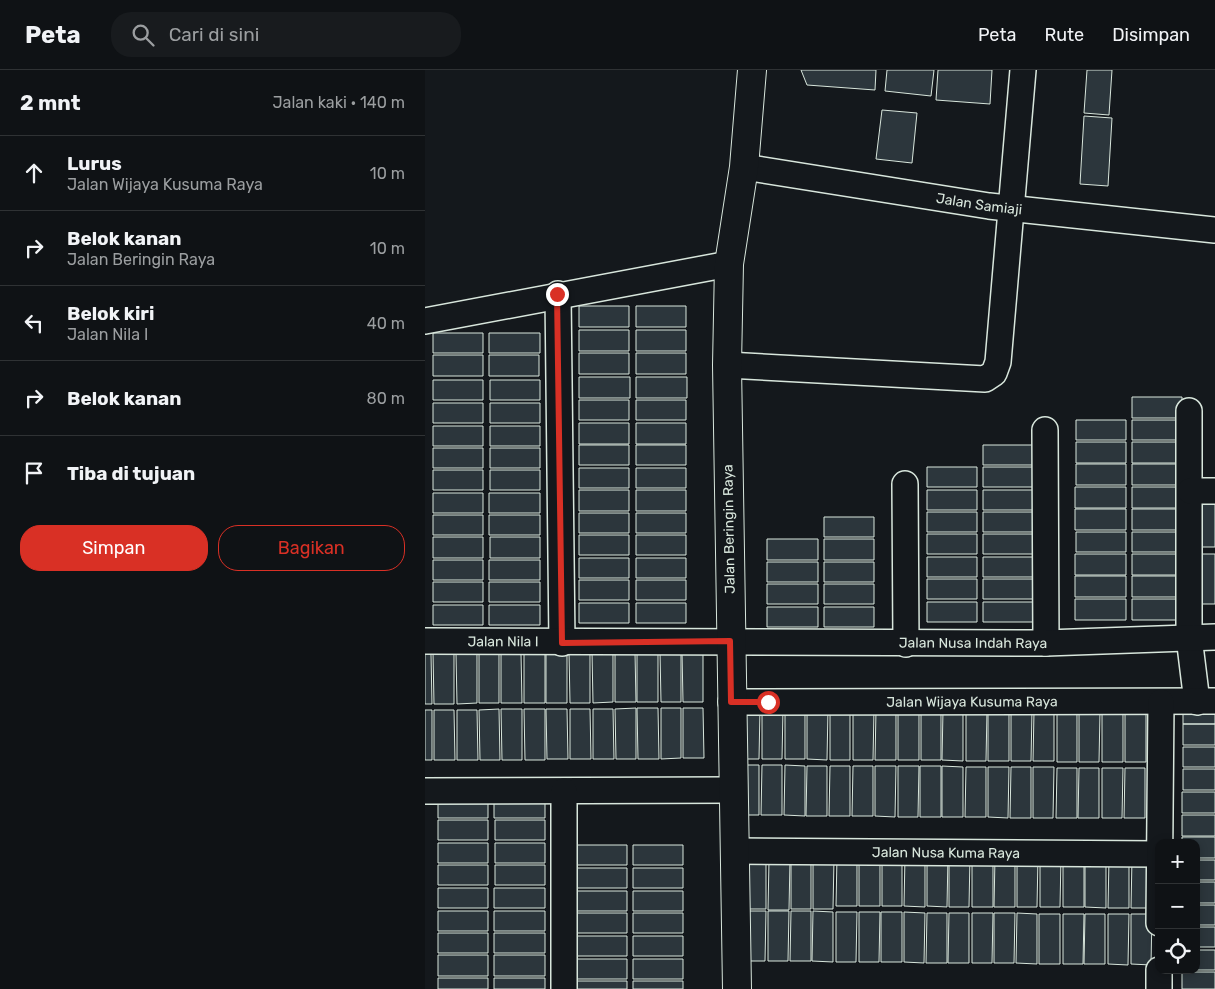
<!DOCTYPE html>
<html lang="id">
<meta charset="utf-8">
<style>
:root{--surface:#0f1215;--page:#181b1e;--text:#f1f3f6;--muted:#9b9ea0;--line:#2f3234;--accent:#d93025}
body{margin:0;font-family:Rubik,sans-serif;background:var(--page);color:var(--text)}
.controls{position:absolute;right:15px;bottom:15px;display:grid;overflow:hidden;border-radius:10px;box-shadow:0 2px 8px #0003}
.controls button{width:45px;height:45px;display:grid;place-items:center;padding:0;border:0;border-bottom:1px solid var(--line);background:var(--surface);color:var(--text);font:25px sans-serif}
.stop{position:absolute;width:15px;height:15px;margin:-11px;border:4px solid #d93025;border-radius:50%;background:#fff}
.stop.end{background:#d93025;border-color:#fff;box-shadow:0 1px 5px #0008}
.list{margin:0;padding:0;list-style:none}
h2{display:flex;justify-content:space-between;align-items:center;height:65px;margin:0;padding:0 20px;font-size:21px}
h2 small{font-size:16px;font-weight:400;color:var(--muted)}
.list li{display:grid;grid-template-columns:32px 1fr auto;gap:15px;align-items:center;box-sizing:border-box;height:75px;padding:0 20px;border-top:1px solid var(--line)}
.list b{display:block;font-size:19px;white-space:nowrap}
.list p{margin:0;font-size:16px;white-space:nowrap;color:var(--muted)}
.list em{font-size:16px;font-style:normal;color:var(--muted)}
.actions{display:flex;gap:10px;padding:15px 20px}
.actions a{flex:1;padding:11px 0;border:1px solid var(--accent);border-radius:20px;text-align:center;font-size:18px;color:var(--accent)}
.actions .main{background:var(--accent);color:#fff}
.icon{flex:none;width:28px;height:28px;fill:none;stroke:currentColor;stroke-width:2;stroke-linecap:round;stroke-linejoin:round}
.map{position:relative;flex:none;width:790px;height:919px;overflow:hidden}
header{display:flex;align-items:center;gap:30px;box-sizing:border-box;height:70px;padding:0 25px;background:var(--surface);border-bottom:1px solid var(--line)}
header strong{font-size:24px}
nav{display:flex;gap:28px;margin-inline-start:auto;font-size:18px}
.search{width:350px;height:45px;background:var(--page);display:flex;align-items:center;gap:12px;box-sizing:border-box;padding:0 18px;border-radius:20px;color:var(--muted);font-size:19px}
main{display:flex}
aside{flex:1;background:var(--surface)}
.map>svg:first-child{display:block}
</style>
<header>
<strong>Peta</strong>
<div class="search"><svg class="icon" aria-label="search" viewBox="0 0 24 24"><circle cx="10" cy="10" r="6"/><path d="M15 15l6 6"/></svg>Cari di sini</div>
<nav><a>Peta</a><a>Rute</a><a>Disimpan</a></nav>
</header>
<main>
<aside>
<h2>2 mnt<small>Jalan kaki · 140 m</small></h2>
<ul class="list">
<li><svg class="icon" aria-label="ahead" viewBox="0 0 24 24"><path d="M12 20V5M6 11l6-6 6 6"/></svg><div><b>Lurus</b><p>Jalan Wijaya Kusuma Raya</p></div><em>10 m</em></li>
<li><svg class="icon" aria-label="right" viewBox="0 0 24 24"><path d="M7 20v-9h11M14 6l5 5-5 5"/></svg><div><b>Belok kanan</b><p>Jalan Beringin Raya</p></div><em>10 m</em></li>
<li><svg class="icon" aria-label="left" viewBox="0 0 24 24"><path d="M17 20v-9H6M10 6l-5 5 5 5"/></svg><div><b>Belok kiri</b><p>Jalan Nila I</p></div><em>40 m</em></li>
<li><svg class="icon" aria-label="right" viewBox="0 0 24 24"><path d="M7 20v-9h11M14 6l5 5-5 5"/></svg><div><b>Belok kanan</b></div><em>80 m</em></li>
<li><svg class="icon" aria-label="arrive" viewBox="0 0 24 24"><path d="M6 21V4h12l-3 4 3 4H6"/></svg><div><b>Tiba di tujuan</b></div></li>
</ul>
<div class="actions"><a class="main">Simpan</a><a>Bagikan</a></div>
</aside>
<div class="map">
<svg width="790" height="919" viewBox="0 0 790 919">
<rect width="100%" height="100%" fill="#14181c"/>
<path fill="#2c363c" stroke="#d8e6dc" d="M376,0H451L450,20L382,15Z
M462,0H509L506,26L460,21Z
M513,0H567L565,34L511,30Z
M662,0H687L684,45L659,43Z
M457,40L492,43L487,93L451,89Z
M659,46L687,48L683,116L655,114Z
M154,236H204V257H154Z
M211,236H261V257H211Z
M154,260H204V281H154Z
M211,260H261V281H211Z
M8,263H58V283H8Z
M64,263H115V283H64Z
M154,283H204V304H154Z
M211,283H261V304H211Z
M8,285H58V306H8Z
M64,285H114V306H64Z
M154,307H205V328H154Z
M211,307H262V328H211Z
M8,310H58V330H8Z
M65,310H115V330H65Z
M707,327H757V348H707Z
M154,330H204V350H154Z
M211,330H261V350H211Z
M8,333H58V353H8Z
M65,333H115V353H65Z
M651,350H701V370H651Z
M707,350H757V370H707Z
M154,353H204V374H154Z
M211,353H261V374H211Z
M8,356H58V376H8Z
M65,356H115V376H65Z
M651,372H701V393H651Z
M707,372H757V393H707Z
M154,375H204V395H154Z
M211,375H261V395H211Z
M558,375H609V395H558Z
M8,378H58V398H8Z
M65,378H115V398H65Z
M651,394H701V415H651Z
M707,394H757V415H707Z
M502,397H552V417H502Z
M558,397H609V417H558Z
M154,398H204V418H154Z
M211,398H261V418H211Z
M8,400H58V420H8Z
M65,400H115V420H65Z
M650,417H701V438H650Z
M707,417H757V438H707Z
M154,420H204V441H154Z
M211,420H261V441H211Z
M502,420H552V440H502Z
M558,420H609V440H558Z
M8,423H58V443H8Z
M64,423H115V443H64Z
M771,427H790V477H771Z
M650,439H701V460H650Z
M707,439H757V460H707Z
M502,442H552V462H502Z
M558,442H609V462H558Z
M154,443H204V463H154Z
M211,443H261V463H211Z
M8,445H58V465H8Z
M64,445H115V465H64Z
M399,447H449V467H399Z
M651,462H701V482H651Z
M707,462H757V482H707Z
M502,464H552V484H502Z
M558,464H609V484H558Z
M154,465H204V485H154Z
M211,465H261V485H211Z
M8,467H58V488H8Z
M65,467H115V488H65Z
M342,469H393V490H342Z
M399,469H449V490H399Z
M650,484H701V505H650Z
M707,484H757V505H707Z
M771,484H790V534H770Z
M502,487H552V507H502Z
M558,487H609V507H558Z
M154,488H204V508H154Z
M211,488H261V508H211Z
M8,490H58V510H8Z
M64,490H115V510H64Z
M342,492H393V512H342Z
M399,492H449V512H399Z
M650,506H701V527H650Z
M707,506H757V527H707Z
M502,509H552V529H502Z
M558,509H609V529H558Z
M154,510H204V530H154Z
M211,510H261V530H211Z
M8,512H58V532H8Z
M64,512H115V532H64Z
M342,514H393V534H342Z
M399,514H449V534H399Z
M650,529H701V550H650Z
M707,529H757V550H707Z
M502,532H552V552H502Z
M558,532H608V552H558Z
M154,533H204V553H154Z
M211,533H261V553H211Z
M8,535H58V555H8Z
M64,535H115V555H64Z
M342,537H393V557H342Z
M399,537H449V557H399Z
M188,582V632L168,633L167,583Z
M190,582H210L211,632H190Z
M212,582H233V632H212Z
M235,582H256V632H236Z
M257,582H278V632H258Z
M52,583V633L32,634L31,584Z
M54,583H74V633H54Z
M76,583H96L97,633H76Z
M99,583H120V633H99Z
M121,583H142V633H121Z
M144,583H165V633H145Z
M0,584H6L7,634H0Z
M8,584H29V634H9Z
M758,633H790V654H758Z
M211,638V689H191L190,639Z
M212,638H233L234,689H213Z
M236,638H256V688L236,689Z
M258,638H278L279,688H258Z
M314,638L335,639L334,689H314Z
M74,639L75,690H55L54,640Z
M76,639H97V690H77Z
M99,639H120V690H100Z
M121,639H142L143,689H122Z
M145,639H165L166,689H145Z
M168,639H188L189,689H168Z
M337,639H358L357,689H337Z
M360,639H380V689H360Z
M382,639H403L402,690L382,689Z
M405,639H425V690H405Z
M0,640H7V690H0Z
M9,640H29L30,690H9Z
M32,640H52L53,690H32Z
M428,640H449L448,690H428Z
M451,640H471V690H450Z
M473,640H494V690H473Z
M496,640H516V690H496Z
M518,640L538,641V691L517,690Z
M541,641H562L561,691H541Z
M563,641H584V691H563Z
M586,641H607L606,691H586Z
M609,641H629V691H608Z
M632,642H652V692H632Z
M654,642H675L674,692H654Z
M677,642H698V692H677Z
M700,642H721V692H700Z
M758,654H790V675H758Z
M758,677H790V697H758Z
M314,695H334V745H314Z
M337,695H357V745H336Z
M360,695L380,696V746L359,745Z
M382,696H402V746H381Z
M405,696H425V746H404Z
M428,696H448V746H427Z
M450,696H471L470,747L450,746Z
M473,696H494L493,747H473Z
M495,696H516V747H495Z
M517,696L538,697V747H517Z
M541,697H561V747H540Z
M563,697H584L583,748L563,747Z
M586,697H606V748H585Z
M608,697H629L628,748H608Z
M632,698H652V748H631Z
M654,698H674V748H653Z
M677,698H698L697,748H677Z
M700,698H720V748H699Z
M758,699H790V720H758Z
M757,722H790V743H757Z
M13,727H63V748H13Z
M69,727H120V748H69Z
M757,745H790V766H757Z
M13,750H63V770H13Z
M70,750H120V770H70Z
M757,767H790V788H771V773H757Z
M13,773H63V793H13Z
M70,773H120V793H70Z
M151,775H202V795H151Z
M208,775H258V795H208Z
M412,786H432V836H411Z
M434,786H455V836H434Z
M457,786H477V836H457Z
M480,786H500V837L479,836Z
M502,786H523L522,837L502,836Z
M524,786H545L544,837H524Z
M547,786L568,787V837H547Z
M570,787H590V837H569Z
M592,787H613L612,837H592Z
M615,787H636L635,837H615Z
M638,787H659V837H638Z
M660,787L681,788V838L660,837Z
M684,788H704V838H683Z
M707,788H727V838H706Z
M321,789H341V839H321Z
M366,789H386V839H366Z
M388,789H409L408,839H388Z
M344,790H365L364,840H343Z
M771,790H790V810H771Z
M13,795H63V815H13Z
M70,795H120V815H70Z
M151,798H202V818H151Z
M208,798H258V818H208Z
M771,812H790V833H771Z
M13,818H63V838H13Z
M69,818H120V838H69Z
M151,821H202V841H151Z
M208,821H258V841H208Z
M771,835H790V855H771Z
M13,841H63V861H13Z
M69,841H120V861H69Z
M320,841H341L340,891H320Z
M343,841H364L363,891H343Z
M366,841H386V891H365Z
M388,841L408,842V892L387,891Z
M411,842H432L431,892H411Z
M434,842H455L454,892H434Z
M456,842H477V892H456Z
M479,842L500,843L499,893L479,892Z
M151,843H202V863H151Z
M208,843H258V863H208Z
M502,843H522V893H501Z
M524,843H544V893H523Z
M547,843H568L567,893H547Z
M569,843H590L589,893H569Z
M592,843L612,844V894L591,893Z
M614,844H635V894H614Z
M638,844H659L658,894H638Z
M660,844H680V894H659Z
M683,844H704L703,895L683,894Z
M706,844H727L726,895L706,894Z
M771,857H790V877H771Z
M13,863H63V883H13Z
M69,863H120V883H69Z
M151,866H202V886H151Z
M208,866H258V886H208Z
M771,880H790V900H771Z
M13,885H63V906H13Z
M69,885H120V906H69Z
M151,889H202V909H151Z
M208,889H258V909H208Z
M757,902H790V919H757Z
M13,908H63V919H13Z
M69,908H120V919H69Z
M151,911H202V919H151Z
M208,911H258V919H208Z"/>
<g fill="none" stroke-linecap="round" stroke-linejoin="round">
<g stroke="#d8e6dc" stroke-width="28">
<g id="minor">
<path id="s1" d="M319,97L564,136L790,160"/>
<path d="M133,224L137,573"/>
<path d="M0,251L304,194"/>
<path d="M302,295L560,309L569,303L573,292L598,0"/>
<path d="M764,341V567L772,632"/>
<path d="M620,360L621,573"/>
<path d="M480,414L481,574"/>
<path d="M765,421H790"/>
<path id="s2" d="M0,571L621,573L790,567"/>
<path id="s3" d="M306,632L790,631"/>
<path d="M0,721L308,720"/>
<path d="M139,721V919"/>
<path id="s4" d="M310,781L733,784"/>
<path d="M734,853L736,632"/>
<path d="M734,900V919"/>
</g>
</g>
<g stroke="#d8e6dc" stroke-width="30">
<path id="tertiary" d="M312,919L302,295L304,194L319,97L327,0"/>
</g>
<use href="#minor" stroke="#14181c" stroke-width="25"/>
<use href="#tertiary" stroke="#14181c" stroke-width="28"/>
</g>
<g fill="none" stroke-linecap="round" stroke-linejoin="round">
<path stroke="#d93025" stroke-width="6" d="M132,224L137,573L305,571L306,632H343"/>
</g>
<g text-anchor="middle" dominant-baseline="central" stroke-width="4" stroke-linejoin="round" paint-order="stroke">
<g font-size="14" fill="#d8e6dc" stroke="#14181c">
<text stroke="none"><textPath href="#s1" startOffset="238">Jalan Samiaji</textPath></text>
<text transform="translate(304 459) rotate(-91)">Jalan Beringin Raya</text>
<text stroke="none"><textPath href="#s2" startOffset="78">Jalan Nila I</textPath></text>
<text stroke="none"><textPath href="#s2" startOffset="548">Jalan Nusa Indah Raya</textPath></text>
<text stroke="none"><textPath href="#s3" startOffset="241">Jalan Wijaya Kusuma Raya</textPath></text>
<text stroke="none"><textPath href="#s4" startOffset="211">Jalan Nusa Kuma Raya</textPath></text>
</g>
</g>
</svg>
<div class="controls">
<button>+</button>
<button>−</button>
<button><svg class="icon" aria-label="locate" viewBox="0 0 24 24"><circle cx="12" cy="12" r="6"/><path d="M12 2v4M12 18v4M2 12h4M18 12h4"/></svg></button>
</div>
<div class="stop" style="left:343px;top:632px"></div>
<div class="stop end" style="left:132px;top:224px"></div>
</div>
</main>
